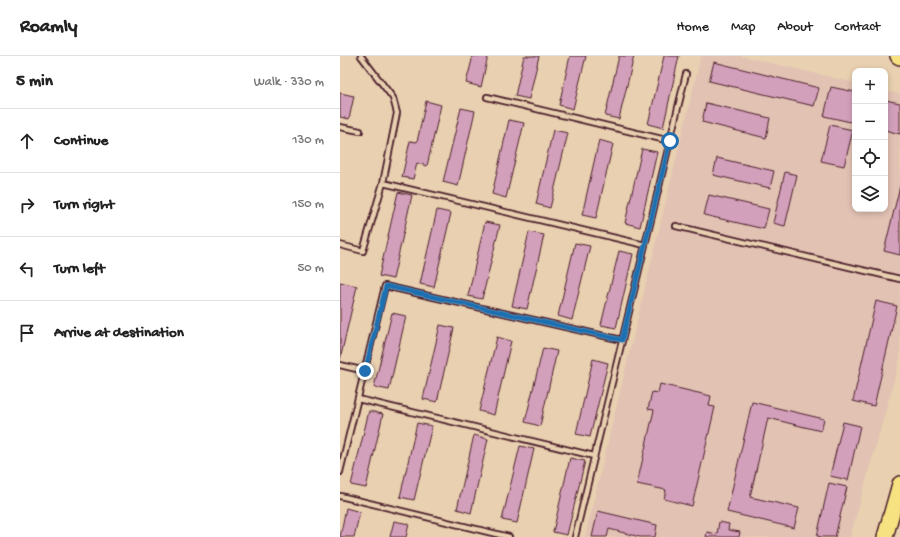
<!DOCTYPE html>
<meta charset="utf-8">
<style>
:root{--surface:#fff;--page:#f6f6f6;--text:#222;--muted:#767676;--line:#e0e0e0}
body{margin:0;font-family:"Gochi Hand",sans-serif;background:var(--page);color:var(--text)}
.controls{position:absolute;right:12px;top:12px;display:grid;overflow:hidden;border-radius:8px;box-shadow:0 2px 6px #0003}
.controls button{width:36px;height:36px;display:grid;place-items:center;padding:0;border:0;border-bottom:1px solid var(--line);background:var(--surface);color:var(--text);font:20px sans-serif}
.stop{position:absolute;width:12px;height:12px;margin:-9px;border:3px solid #1f6fb2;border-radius:50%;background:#fff}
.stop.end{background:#1f6fb2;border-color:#fff;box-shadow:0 1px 4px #0008}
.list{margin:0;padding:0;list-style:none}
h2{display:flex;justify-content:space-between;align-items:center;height:52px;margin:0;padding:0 16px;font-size:17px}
h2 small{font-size:13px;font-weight:400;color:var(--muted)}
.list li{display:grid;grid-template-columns:26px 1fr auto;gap:12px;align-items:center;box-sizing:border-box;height:64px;padding:0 16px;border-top:1px solid var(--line)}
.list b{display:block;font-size:15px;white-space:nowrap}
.list em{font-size:13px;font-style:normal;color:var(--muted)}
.icon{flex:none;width:22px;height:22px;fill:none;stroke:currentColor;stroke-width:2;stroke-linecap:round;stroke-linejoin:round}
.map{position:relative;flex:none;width:560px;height:481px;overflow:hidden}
header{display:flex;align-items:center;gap:24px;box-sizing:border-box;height:56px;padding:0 20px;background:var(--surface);border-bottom:1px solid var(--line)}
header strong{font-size:19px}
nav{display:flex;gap:22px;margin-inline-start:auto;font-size:14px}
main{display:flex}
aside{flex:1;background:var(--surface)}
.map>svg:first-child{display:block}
</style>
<header>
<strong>Roamly</strong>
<nav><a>Home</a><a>Map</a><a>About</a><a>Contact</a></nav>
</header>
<main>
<aside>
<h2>5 min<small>Walk · 330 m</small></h2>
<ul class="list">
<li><svg class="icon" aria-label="ahead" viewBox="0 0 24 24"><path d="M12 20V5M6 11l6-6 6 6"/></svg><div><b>Continue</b></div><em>130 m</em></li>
<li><svg class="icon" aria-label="right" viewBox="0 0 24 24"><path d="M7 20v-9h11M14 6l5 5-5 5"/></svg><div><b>Turn right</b></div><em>150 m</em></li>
<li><svg class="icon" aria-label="left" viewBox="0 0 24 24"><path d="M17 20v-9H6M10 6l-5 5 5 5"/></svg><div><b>Turn left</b></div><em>50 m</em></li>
<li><svg class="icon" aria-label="arrive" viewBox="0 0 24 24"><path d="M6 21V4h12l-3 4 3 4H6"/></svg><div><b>Arrive at destination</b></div></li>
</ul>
</aside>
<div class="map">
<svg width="560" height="481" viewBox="0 0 560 481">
<rect width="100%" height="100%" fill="#e8d0b0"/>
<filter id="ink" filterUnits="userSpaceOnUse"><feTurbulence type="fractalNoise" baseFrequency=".025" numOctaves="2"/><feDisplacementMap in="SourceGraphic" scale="8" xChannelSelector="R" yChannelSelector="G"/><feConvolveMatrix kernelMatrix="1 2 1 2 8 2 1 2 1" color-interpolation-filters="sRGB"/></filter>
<g filter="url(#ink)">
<path fill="#e2c2b3" d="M361,0H401L515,27V153H545V35L560,38V303L510,481H245Z"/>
<path fill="#d3a0bb" stroke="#4a1f2b" d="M133,0H148L141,31L126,27Z
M184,0H199L189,43L175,40Z
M230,0H246L233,53L219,49Z
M279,0H294L279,63L265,60Z
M324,0H339L323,72L308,68Z
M374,6L479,32L474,50L369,25Z
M491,31L515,36V67L484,60Z
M0,37L14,40L9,63L0,61Z
M545,44L560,47V78L545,74Z
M86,45L101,49L87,110L77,107L73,123L62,121L70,85L77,86Z
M366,47L430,62L426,82L362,66Z
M121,52L135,55L118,130L103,126Z
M169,64L184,67L166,142L152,138Z
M490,69L513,74L504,110L481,105Z
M213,74L228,77L210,152L196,148Z
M259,84L273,88L256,162L242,159Z
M302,93L317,96L300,171L285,167Z
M377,102L434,115L430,132L373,119Z
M445,116L457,119L445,170L433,167Z
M560,130V199L544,195Z
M58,136L72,139L53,223L39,220Z
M369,139L429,153L424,173L364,159Z
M97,154L111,157L94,231L80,228Z
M145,166L160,169L142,243L128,240Z
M189,176L204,179L187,253L172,250Z
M235,187L250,190L232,264L218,260Z
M279,195L293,198L276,272L261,269Z
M0,226L17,230L0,304Z
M536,245L557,250L534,350L513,345Z
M52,257L66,260L49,334L34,331Z
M100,269L114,272L97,346L83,343Z
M157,281L171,285L154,359L139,355Z
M203,292L217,295L200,370L185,366Z
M253,303L268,307L250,381L236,378Z
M320,328L371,340L369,350L375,351L352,450L324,443L326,434L297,428L314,354L308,353L312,336L318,337Z
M412,346L484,363L481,375L428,362L410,441L459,452L454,472L387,456Z
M29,355L43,358L26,432L11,429Z
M503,366L520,370L508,424L490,420Z
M77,367L92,370L74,444L60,441Z
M134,379L148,383L131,457L117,453Z
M180,390L194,393L177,467L162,464Z
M230,402L245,405L227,479L213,476Z
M489,427L507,431L495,481H482L477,480Z
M6,452L20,456L14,481H0Z
M258,455L317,469L315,481H300L269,473L267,481H252Z
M54,465L69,468L66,481H50Z
M379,466L389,468L388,474L400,476L399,481H366L367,476L377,478Z"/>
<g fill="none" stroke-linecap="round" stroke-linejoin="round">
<g stroke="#4a1f2b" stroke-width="8">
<path id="lane" d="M21,0L53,42L57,57L43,127
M147,41L330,85
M0,71L20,75
M336,170L560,223
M0,189L23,195L43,127L305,189
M0,309L25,315
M18,343L254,400
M0,416L45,230L282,284
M0,440L169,481
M235,481L346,18"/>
</g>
<g stroke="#4a1f2b" stroke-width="18">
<path id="primary" d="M558,0L560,1
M545,481L560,428"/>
</g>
<use href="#lane" stroke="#e8d0b0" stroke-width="4.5"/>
<use href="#primary" stroke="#f6e281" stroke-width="15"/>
</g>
</g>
<g fill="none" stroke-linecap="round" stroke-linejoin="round" filter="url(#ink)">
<path stroke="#1f6fb2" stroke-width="5" d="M25,315L46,230L282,284L330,85"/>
</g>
</svg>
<div class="controls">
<button>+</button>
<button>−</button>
<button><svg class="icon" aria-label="locate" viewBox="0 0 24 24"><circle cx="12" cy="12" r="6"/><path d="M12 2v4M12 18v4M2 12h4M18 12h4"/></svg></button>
<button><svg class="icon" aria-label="layers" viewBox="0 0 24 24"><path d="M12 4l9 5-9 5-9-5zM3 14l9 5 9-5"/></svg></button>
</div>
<div class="stop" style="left:330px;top:85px"></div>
<div class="stop end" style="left:25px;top:315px"></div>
</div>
</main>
